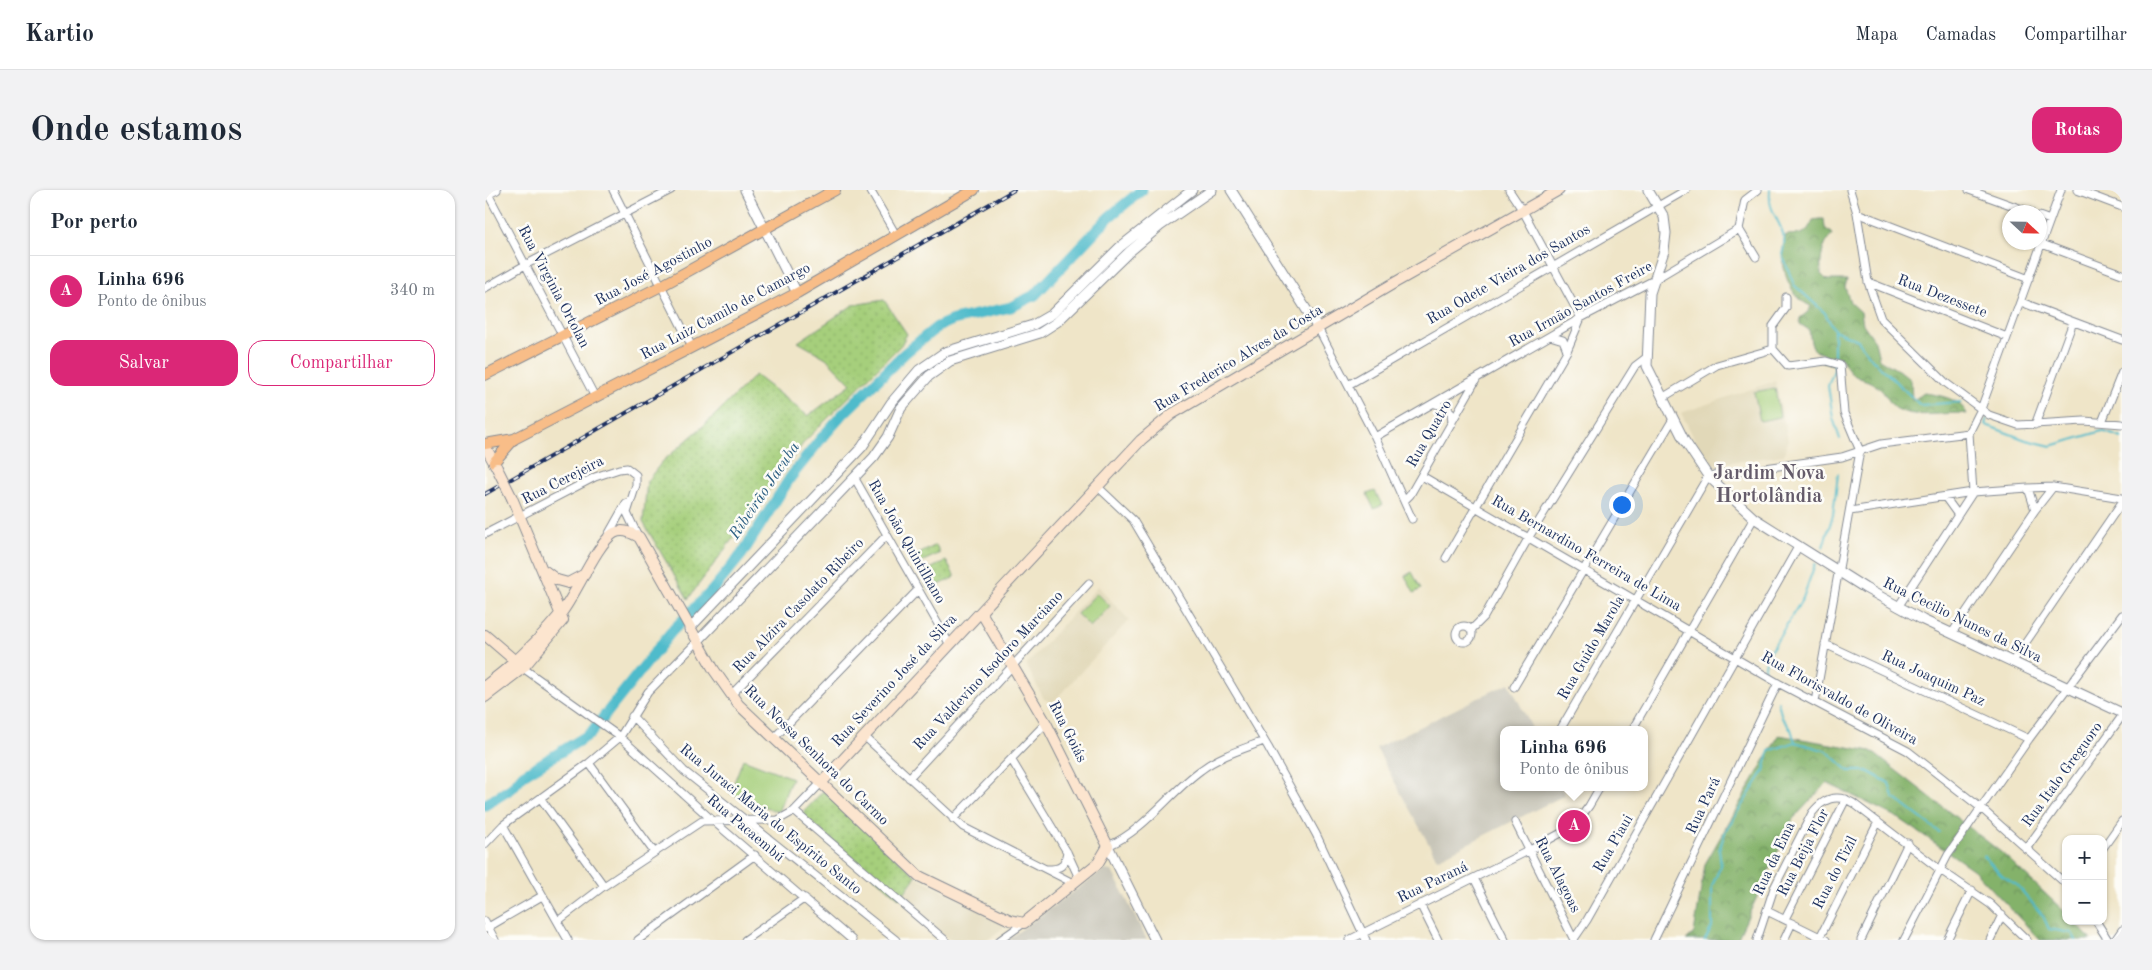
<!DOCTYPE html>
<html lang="pt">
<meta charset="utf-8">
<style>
:root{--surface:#fff;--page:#f2f2f3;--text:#1f2937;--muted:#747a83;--line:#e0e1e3;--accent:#db2777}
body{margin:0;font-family:"Old Standard TT",serif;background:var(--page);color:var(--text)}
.controls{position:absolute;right:15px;bottom:15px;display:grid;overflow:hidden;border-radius:10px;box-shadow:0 1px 4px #0004}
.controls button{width:45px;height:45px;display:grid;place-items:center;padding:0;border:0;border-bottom:1px solid var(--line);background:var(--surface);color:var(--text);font:25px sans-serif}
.compass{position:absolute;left:1517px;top:15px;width:45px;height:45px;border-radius:50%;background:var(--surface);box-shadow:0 1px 4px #0004;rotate:112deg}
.you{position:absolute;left:1136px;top:314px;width:18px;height:18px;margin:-12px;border:4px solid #fff;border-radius:50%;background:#1a73e8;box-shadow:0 0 0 8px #1a73e833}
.badge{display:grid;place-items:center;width:32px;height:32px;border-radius:50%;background:var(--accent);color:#fff;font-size:16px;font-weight:700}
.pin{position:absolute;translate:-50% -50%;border:2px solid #fff;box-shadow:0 1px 5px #0006}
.popup{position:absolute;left:1015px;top:536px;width:148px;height:65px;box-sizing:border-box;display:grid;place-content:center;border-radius:10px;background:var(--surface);filter:drop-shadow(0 1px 4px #0005);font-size:16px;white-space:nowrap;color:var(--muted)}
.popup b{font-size:19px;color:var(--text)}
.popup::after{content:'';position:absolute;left:50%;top:100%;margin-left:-10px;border:10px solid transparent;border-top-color:var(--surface)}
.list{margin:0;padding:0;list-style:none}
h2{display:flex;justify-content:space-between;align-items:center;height:65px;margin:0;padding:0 20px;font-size:21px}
h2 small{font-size:16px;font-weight:400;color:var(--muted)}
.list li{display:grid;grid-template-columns:32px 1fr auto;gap:15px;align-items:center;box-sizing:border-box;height:70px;padding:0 20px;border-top:1px solid var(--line)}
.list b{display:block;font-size:19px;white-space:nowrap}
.list p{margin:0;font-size:16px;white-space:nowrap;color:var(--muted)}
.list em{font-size:16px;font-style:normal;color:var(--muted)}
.actions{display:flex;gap:10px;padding:15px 20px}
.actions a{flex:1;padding:11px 0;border:1px solid var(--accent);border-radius:15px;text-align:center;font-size:18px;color:var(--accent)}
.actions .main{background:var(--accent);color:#fff}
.map{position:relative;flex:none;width:1637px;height:750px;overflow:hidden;border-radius:15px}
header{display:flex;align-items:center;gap:30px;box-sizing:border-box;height:70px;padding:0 25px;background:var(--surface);border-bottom:1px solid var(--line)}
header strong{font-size:24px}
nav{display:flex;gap:28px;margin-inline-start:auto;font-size:18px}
.intro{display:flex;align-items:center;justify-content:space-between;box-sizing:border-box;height:120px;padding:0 30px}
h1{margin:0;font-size:35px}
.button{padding:12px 22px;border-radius:15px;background:var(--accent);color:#fff;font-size:18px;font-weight:700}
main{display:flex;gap:30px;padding:0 30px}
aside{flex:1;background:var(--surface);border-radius:15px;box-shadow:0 1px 4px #0004}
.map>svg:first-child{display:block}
</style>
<header>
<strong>Kartio</strong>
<nav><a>Mapa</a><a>Camadas</a><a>Compartilhar</a></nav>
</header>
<div class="intro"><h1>Onde estamos</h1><a class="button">Rotas</a></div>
<main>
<aside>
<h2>Por perto<small></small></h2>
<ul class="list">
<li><span class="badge">A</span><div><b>Linha 696</b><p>Ponto de ônibus</p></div><em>340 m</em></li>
</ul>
<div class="actions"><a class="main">Salvar</a><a>Compartilhar</a></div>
</aside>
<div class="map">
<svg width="1637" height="750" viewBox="0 0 1637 750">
<defs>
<pattern id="grass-dots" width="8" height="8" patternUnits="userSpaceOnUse" patternTransform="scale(1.25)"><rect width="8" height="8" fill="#a6cf7b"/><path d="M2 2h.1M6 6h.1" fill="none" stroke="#8eb26d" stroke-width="1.8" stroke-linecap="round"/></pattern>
<pattern id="forest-crowns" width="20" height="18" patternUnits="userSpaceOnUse" patternTransform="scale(1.25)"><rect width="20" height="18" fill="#84b26b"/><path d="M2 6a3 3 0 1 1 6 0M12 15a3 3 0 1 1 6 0" fill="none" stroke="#6b915b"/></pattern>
</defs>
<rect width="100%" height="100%" fill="#fdfcf7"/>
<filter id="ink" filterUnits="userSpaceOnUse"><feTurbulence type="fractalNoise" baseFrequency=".02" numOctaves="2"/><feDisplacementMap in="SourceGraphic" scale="10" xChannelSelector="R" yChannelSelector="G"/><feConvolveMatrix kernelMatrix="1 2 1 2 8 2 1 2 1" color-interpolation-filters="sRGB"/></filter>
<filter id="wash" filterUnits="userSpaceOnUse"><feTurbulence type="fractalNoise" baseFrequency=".0096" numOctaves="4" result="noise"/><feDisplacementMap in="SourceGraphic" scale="20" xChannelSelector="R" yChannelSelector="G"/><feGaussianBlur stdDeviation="1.12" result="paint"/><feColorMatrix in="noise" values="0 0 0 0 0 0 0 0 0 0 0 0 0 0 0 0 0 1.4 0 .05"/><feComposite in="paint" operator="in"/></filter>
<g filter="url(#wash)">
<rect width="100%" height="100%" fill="#efe5c8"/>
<path fill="#e1d8b8" d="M1290,191L1303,250L1299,265L1226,275L1222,273L1196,223Z
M613,396L644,430L570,510L566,512L559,509L541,475Z
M432,687L517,731L518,738L502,750H465L416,709Z"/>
<path fill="#c7c5b8" d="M1024,493L1048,540H1019V597H1076L1080,605L952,669L891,558Z
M619,680L627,681L662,750H522Z"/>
<path fill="url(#grass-dots)" stroke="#607f6c" d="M399,110L422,144L416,155L320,251L203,409L158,332L162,291L177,272L225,230L270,185L323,226L366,194L341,168L313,152L368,115Z
M451,355L455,363L430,375L426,368Z
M461,371L470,387L444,400L435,384Z
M338,601L431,686L415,709L317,624Z"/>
<path fill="url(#forest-crowns)" stroke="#507064" d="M1334,29H1339L1340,38L1347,44C1337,57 1335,68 1336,84L1342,90H1362L1360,97L1365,112L1376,122L1378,134L1390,151L1394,169L1418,183L1426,190L1427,211L1439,203C1454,205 1475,208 1482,224C1460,221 1432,230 1412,219C1404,214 1402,205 1395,199C1378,183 1371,196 1357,169L1354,167L1352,170V176L1336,171L1342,165L1330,161L1326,153L1324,140L1315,134V128L1324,121L1326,116C1302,107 1292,69 1301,45C1318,44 1320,46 1328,30Z
M1294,545L1386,561L1517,663L1581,723V731H1589L1606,750H1555L1489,680L1415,629L1342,593L1308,629L1252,750H1201L1209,743L1220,674Z"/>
<path fill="#a6cf7b" stroke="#607f6c" d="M1290,198L1295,227L1275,231L1269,202Z
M890,301L897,315L889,319L882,304Z
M927,382L936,399L929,403L920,386Z
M612,403L625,416L605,437L592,424Z
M258,569L307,588L293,622L245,603Z"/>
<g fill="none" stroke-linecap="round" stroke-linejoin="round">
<path stroke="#50bbcb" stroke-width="2" d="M1285,0C1285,5 1284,11 1286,16C1292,34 1304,43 1297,64L1309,95L1340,123L1349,140V180L1343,196L1348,228L1355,249
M1349,140L1373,150L1387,169L1435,215L1476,212
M1503,227L1501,235L1541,250L1566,256L1617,241L1637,248
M1338,357L1348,325L1353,284
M1279,480L1282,467L1318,408L1330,374
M1310,552L1342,561L1364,581H1382L1404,593L1408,607L1454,642
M1499,666L1517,686L1532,695L1558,726L1564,739L1587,743L1591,750
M1220,750L1227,737V696L1236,675L1234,660L1241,640L1279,581L1284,561L1310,552L1306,539L1297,528L1293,512"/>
<path stroke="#50bbcb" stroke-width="11" d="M0,615L27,598L38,585L105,544L187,441L226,402L257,364L305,288L335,250L358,224L420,163L452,137L468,130L526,117L550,105L624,27L657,0"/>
</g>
</g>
<g filter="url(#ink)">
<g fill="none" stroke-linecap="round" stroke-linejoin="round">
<g stroke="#858a93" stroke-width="9">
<path id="minor" d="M1,0L110,207
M128,0L207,157
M385,0L411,45
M1365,0L1372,23L1383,92L1396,129L1461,193L1504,225L1533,235L1599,231L1637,234
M1484,0L1545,22
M1592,0L1637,17
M0,6L12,0
M1372,23L1544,89
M1554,26L1565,30
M1557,54L1637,84
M1271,67L1254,39L1260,10L1273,0
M1383,92L1522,147
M0,98L40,75L186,0
M1536,112L1637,150
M833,138L890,247L927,329
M1065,146L1078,150L1082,160
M1288,159L1303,176L1341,171L1355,175L1359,223L1375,261L1330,512
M1288,159V136L1301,118V107
M863,195L1201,0
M1177,208L1232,175L1288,159
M950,214L960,217L966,222L967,233
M1617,232L1637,182
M1550,235L1588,132
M890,247L1096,128L1167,91L1254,39
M937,286L1293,493L1423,561L1496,618L1581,694
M369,287L465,455
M612,296L648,330L783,557L831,644L881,750
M1543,298L1550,320
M1460,307L1473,325
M920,310L925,305L991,190
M1365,321L1488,302L1543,298L1568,297L1637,308
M0,344L110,287L134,279L142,278L151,285V295L142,323L153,346
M123,345L141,313
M961,368L1082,161L1096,128L1038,21L1024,0
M1413,417L1488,302L1484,243L1496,219L1576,0
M971 444a8 8 0 1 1 16 0a8 8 0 1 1-16 0Z
M986,440L999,427L1044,347L1150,176L1162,167
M1467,443L1550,320L1568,297
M1340,454L1544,549
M1528,471L1637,312
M38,478L135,547L226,629L367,750
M1029,497L1188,229
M246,505L401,346
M147,526L199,581L411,750
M1075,540L1223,286L1357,267L1396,254L1484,243
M1147,540L1269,328
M379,546L478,637L588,693
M289,548L432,401
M526,569L582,662L594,688
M104,573L169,662
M424,588L604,393
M56,609L119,696
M309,621L460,750
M468,629L561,533
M1030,632L1089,750
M18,635L83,750
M0,654L18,635L104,573L135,547L163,502L212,452
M623,656C660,640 684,603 716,580C734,566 758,559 779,551
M1618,658L1637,631
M1541,659L1637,526
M562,679C576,679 579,677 582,662
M989,688L1020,750
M935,714L953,750
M1282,721L1341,750
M1300,729L1361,609
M0,731L10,750
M73,731L119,696L217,631L293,630L309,621L337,592
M1611,731L1623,750
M0,739L57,706
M1335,747L1393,632
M1089,749L1102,730L1313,357
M153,750L270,665
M260,750L320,708
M515,750L539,733
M864,750L1043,661L1089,636L1104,616L1115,597
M1169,750L1293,493
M1272,750L1289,698L1327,623C1338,609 1351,603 1368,613L1454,679L1505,714L1542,750
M1299,750L1307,733
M1376,750L1423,653
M1419,750L1463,665L1544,549L1637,425
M1462,750L1487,700
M1505,750L1517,725
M1630,750L1637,740"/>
</g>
<g stroke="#858a93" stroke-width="11">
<path id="tertiary" d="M260,0L312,103
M746,0L833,138
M1163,0L1179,27L1181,43L1179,61L1165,103L1162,176L1199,250L1223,286L1269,328L1380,398L1438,430L1637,523
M204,439L377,257L406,213L434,180L460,162L548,135L567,124L635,57L707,0
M212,452L389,267L403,247L416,218L444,186L465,171L555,143L572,132L644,62L675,36L727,0
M623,656L670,750"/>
</g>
<g stroke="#858a93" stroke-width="12">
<path id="secondary" d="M0,256L12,278
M60,381L72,390L83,393L100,384
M0,445L35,475
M0,496C28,475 55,449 77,422C91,404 113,352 129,343C138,338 146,343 154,347L229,480L253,514L434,686L525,730L539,733L613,673L623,656L561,533L496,422
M0,507L38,478L78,430L27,308
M337,592L656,250L687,224L911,92L1074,0"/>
</g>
<g stroke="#858a93" stroke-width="12">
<path id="primary" d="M0,185L176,96L350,0
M0,254L29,249L312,103L489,0
M9,272L29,249"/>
</g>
<use href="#minor" stroke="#fff" stroke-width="7"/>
<use href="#tertiary" stroke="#fff" stroke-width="9"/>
<use href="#secondary" stroke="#fce5cf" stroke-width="10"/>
<use href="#primary" stroke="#f8bd88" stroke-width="10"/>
<g stroke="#1b2f5e" stroke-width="4">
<path id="rail" d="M0,304L529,0"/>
</g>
<use href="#rail" stroke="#fdfcf7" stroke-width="2" stroke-dasharray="5.5" stroke-linecap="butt"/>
<g stroke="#858a93" stroke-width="12" stroke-linecap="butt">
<path id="secondary-bridge" d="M12,278L27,308"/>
</g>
<use href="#secondary-bridge" stroke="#fce5cf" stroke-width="10"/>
</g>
</g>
<g text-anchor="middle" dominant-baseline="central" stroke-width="5" stroke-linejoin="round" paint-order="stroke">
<g font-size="15" fill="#1b2f5e" stroke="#fdfcf7">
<text transform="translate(169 82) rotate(-28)">Rua José Agostinho</text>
<text transform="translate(1024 85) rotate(-30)">Rua Odete Vieira dos Santos</text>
<text transform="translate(68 97) rotate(62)">Rua Virginia Ortolan</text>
<text transform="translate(1457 107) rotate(21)">Rua Dezessete</text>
<text transform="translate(1096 115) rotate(-29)">Rua Irmão Santos Freire</text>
<text transform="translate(241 122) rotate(-28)">Rua Luiz Camilo de Camargo</text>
<text transform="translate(754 169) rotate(-31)">Rua Frederico Alves da Costa</text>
<text transform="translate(945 244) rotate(-60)">Rua Quatro</text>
<text transform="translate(78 291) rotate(-27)">Rua Cerejeira</text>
<text transform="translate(421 352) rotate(60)">Rua João Quintilhano</text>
<text transform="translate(1101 364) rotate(30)">Rua Bernardino Ferreira de Lima</text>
<text transform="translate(314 416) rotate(-46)">Rua Alzira Casolato Ribeiro</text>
<text transform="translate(1477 431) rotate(26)">Rua Cecilio Nunes da Silva</text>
<text transform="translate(1107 458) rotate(-60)">Rua Guido Marola</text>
<text transform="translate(504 481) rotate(-47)">Rua Valdevino Isodoro Marciano</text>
<text transform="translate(1448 489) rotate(25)">Rua Joaquim Paz</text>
<text transform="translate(410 491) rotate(-47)">Rua Severino José da Silva</text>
<text transform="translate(1354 509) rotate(29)">Rua Florisvaldo de Oliveira</text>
<text transform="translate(582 542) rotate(63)">Rua Goiás</text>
<text transform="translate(331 566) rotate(44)">Rua Nossa Senhora do Carmo</text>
<text transform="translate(1578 585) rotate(-54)">Rua Italo Greguoro</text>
<text transform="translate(1219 616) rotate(-65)">Rua Pará</text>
<text transform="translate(285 630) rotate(39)">Rua Juraci Maria do Espírito Santo</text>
<text transform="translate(260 639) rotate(40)">Rua Pacaembú</text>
<text transform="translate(1129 654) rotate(-60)">Rua Piaui</text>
<text transform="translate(1319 663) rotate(-63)">Rua Beija Flor</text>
<text transform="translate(1290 669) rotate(-65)">Rua da Ema</text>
<text transform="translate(1351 683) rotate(-63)">Rua do Tizil</text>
<text transform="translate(1072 685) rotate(63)">Rua Alagoas</text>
<text transform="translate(948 693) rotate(-26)">Rua Paraná</text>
</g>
<g font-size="16" font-style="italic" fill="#2e6084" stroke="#fdfcf7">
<text transform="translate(280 301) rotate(-56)">Ribeirão Jacuba</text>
</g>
<g font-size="20" font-weight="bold" fill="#645b6a" stroke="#fdfcf7">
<text x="1284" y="284">Jardim Nova<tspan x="1284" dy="23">Hortolândia</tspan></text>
</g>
</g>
</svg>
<div class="controls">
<button>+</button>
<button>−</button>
</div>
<svg class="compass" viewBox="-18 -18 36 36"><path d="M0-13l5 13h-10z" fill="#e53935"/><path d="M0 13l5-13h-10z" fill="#747a83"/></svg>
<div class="you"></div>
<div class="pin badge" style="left:1089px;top:636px">A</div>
<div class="popup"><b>Linha 696</b>Ponto de ônibus</div>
</div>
</main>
